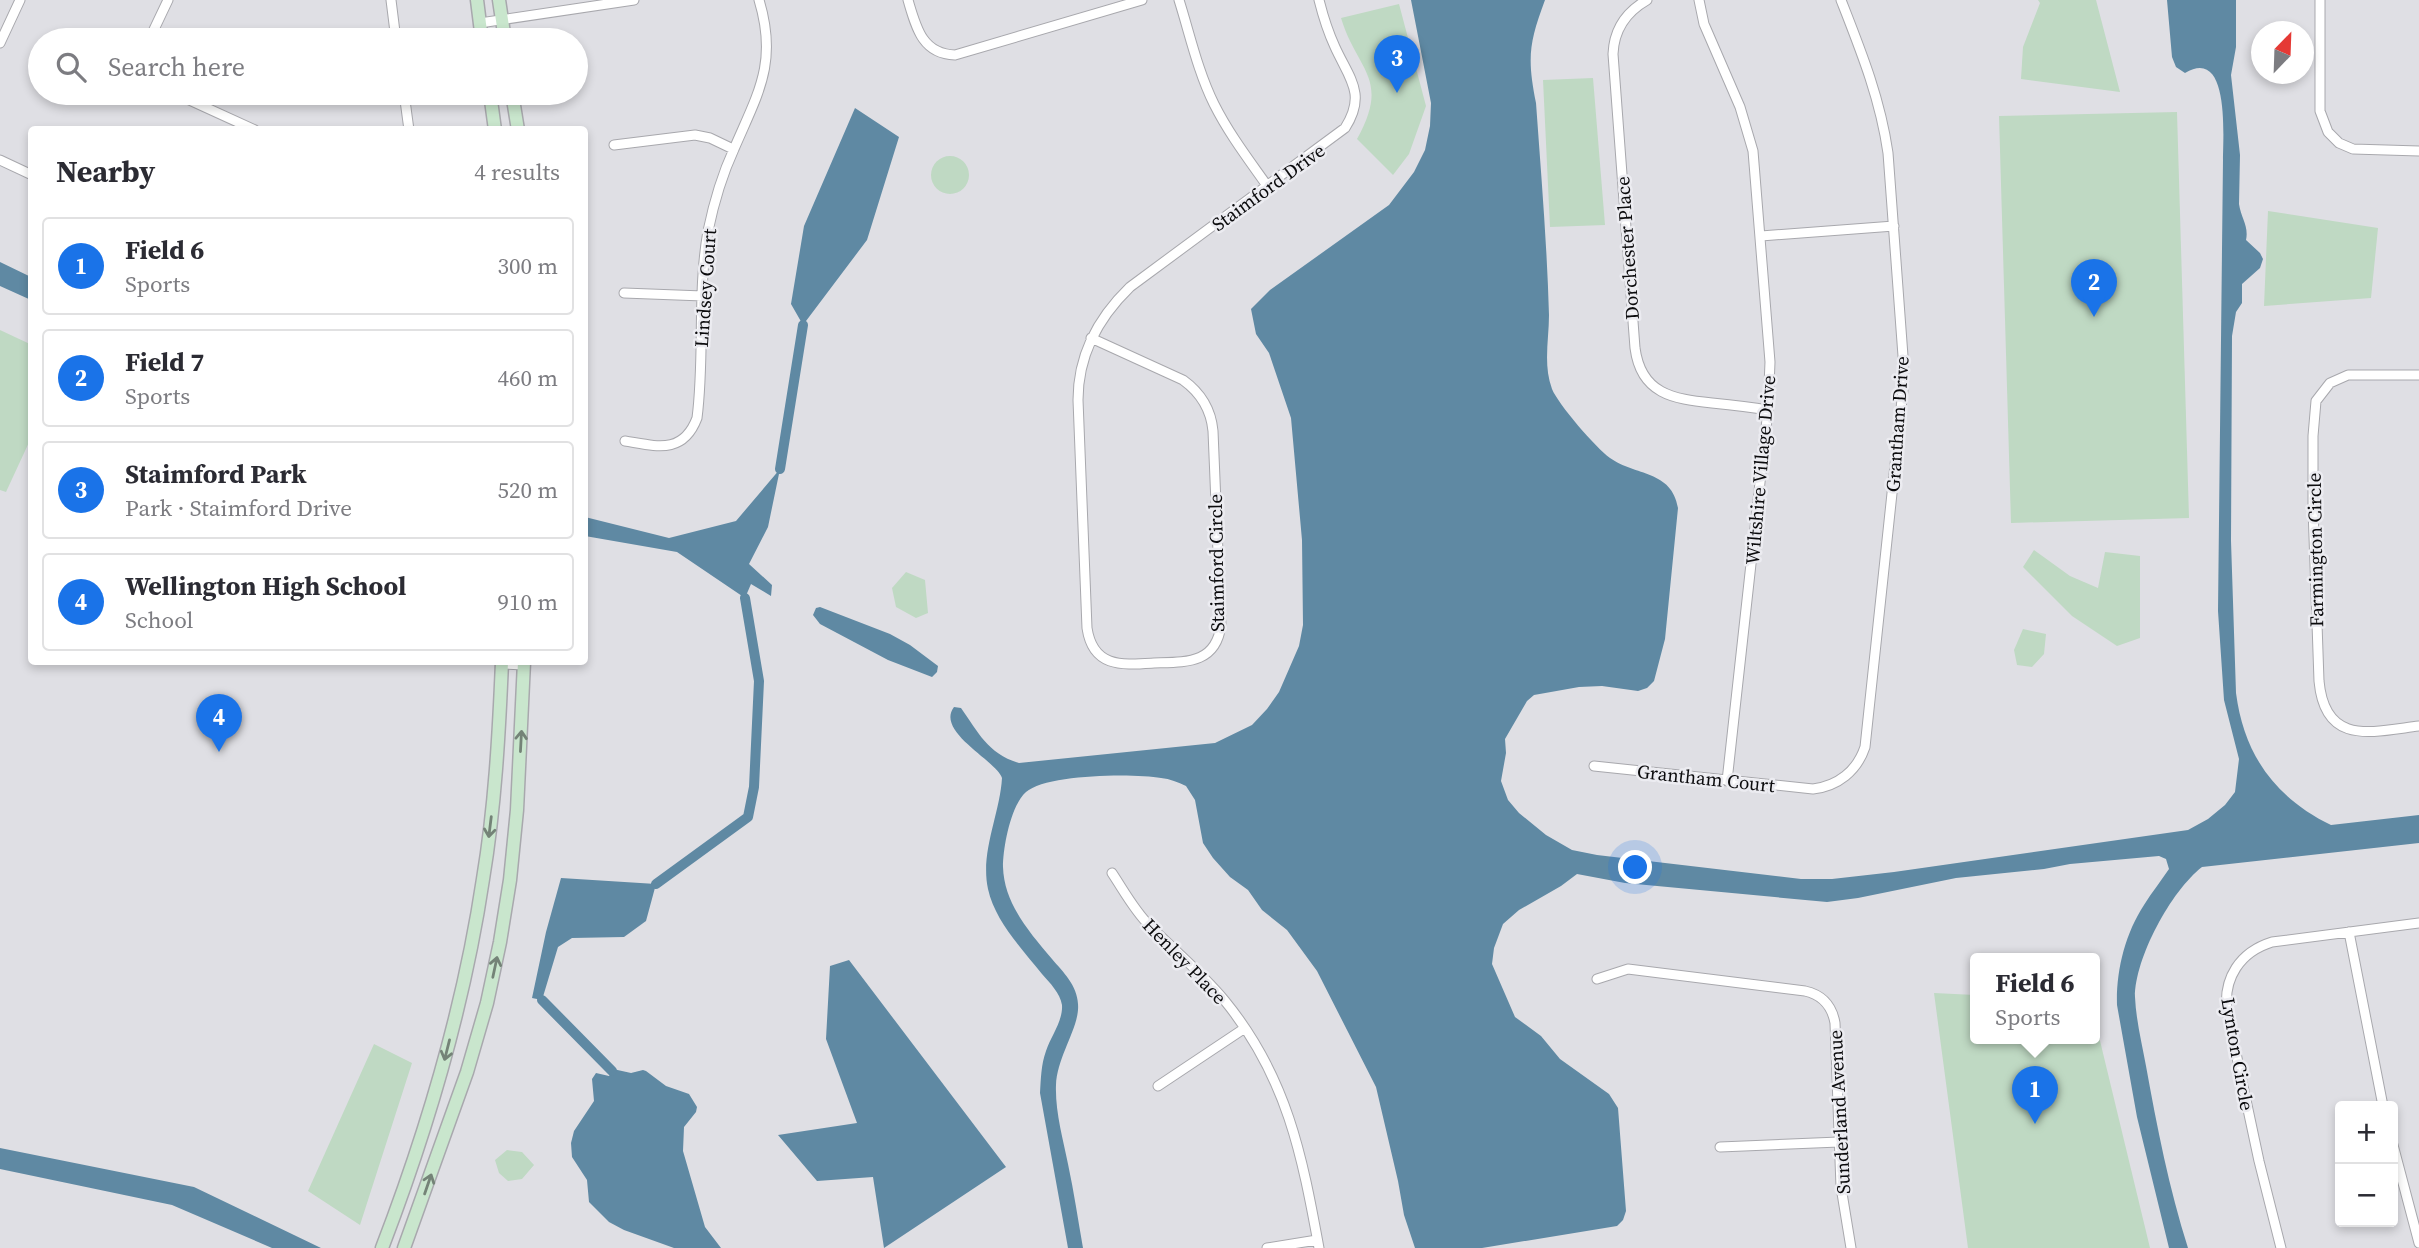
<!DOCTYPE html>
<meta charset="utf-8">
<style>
:root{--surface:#fff;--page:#f2f2f3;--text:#2b2b33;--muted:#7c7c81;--line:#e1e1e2;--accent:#1a73e8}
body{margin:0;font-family:"Source Serif 4",serif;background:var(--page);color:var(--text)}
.controls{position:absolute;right:21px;bottom:21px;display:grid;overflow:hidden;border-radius:7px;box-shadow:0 4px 10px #0003}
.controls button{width:63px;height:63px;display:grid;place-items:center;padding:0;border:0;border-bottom:2px solid var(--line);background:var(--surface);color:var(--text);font:35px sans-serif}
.compass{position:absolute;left:2251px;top:21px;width:63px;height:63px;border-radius:50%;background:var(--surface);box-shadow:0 4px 10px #0003;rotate:23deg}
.you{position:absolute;left:1636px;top:868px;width:24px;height:24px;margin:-18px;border:5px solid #fff;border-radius:50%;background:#1a73e8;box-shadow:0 0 0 10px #1a73e833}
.badge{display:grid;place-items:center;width:46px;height:46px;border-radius:50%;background:var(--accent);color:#fff;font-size:23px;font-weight:700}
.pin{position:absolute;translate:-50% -58px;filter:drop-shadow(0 2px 4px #0008)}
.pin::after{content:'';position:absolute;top:37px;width:24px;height:21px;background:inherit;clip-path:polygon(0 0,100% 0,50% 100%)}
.popup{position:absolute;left:1970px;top:953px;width:130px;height:91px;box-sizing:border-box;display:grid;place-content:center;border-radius:7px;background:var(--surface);filter:drop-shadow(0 2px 5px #0005);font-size:23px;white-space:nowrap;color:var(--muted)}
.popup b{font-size:26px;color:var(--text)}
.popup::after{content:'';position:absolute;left:50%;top:100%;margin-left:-14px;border:14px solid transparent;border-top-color:var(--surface)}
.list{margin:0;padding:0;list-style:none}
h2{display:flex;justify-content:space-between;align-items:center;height:91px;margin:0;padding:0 28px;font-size:30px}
h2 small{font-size:23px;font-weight:400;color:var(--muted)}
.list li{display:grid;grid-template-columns:46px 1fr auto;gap:21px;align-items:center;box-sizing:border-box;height:98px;margin:0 14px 14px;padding:0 14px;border:2px solid var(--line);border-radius:7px}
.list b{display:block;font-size:26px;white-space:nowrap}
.list p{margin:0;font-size:23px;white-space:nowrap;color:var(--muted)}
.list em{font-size:23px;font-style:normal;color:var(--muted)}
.icon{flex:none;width:38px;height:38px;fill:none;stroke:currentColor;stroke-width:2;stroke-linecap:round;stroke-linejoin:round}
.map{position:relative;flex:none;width:2419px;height:1248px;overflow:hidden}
.search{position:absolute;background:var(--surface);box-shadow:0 4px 10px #0003;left:28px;top:28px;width:560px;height:77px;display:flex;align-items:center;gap:18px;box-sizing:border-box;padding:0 24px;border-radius:38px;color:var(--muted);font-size:26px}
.panel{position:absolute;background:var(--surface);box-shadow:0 4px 10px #0003;left:28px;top:126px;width:560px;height:539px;border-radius:7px}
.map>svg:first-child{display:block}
</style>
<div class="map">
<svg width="2419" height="1248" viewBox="0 0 2419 1248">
<rect width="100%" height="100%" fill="#dfdfe4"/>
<path fill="#bfd9c3" d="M2038,0H2096L2120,92L2021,79L2023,47L2040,3Z
M1399,4L1426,106L1409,154L1393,175L1357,139C1391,78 1357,71 1341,18Z
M1593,78L1605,225L1550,227L1543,80Z
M2177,112L2189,518L2011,523L1999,116Z
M931 175a19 19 0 1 1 38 0a19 19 0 1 1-38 0Z
M2268,211L2378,228L2371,298L2264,306Z
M0,330L32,345L31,438L6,492L0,490Z
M2034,550L2070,576L2098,588L2105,552L2140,556V638L2117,646L2072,616L2023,567Z
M906,572L925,580L928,613L916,618L896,607L892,588Z
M2023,629L2046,634L2044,654L2032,667L2017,665L2014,650Z
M1934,993L1975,995L1976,1038H2094L2095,1020L2150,1248H1968Z
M374,1044L412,1063L360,1225L308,1191Z
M507,1150L522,1152L534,1165L522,1179L508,1181L499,1173L495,1160Z"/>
<path fill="#5f89a3" d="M1411,0H1545C1529,43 1527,58 1536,103C1541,173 1547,244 1549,315C1549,339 1543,365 1552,389C1558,404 1596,448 1610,458C1635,476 1672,470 1678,508L1665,639L1654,681L1647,688L1638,691L1602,686L1579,687L1534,695L1527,701L1505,739L1506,753L1501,781L1508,800L1519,813L1546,835L1572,850L1597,855L1801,879H1832L1894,872L2188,830L2208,819L2225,805L2235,792L2239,759L2224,700L2218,611L2223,160C2223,136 2230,46 2185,73L2176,67L2172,57L2167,0H2236V47L2231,75L2240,155L2239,204C2241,218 2249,226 2246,240L2260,253L2263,259L2260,268L2242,284V303L2236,312L2232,336L2231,541L2236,693C2244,754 2274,797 2331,825L2419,815V843L2202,867C2171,891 2135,958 2135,997C2136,1020 2142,1044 2146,1066C2157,1127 2169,1188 2188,1248H2169L2137,1117L2117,1005C2116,971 2125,934 2144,905C2152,892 2161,881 2169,869L2166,859L2159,856L2070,864L2044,869L1956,878L1858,898L1827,902L1625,883L1577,874L1561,886L1519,910L1503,924L1494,948L1492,964L1515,1017L1541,1036L1560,1059L1609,1094L1618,1108L1626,1211L1623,1220L1617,1226L1482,1248H1415L1404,1215L1398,1181L1376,1087L1317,971L1287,930L1262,910L1248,890L1230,877L1213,858L1203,843L1195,800L1186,786C1178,782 1170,779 1161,778C1134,773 1046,774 1026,792C1011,805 1003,847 1003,867C1004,903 1029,932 1052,959C1063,972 1077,985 1078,1004C1080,1027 1057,1056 1056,1085C1055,1111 1063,1139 1068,1164C1074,1192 1078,1220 1083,1248H1068L1040,1093C1041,1078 1041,1065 1046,1051C1051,1036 1063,1021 1062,1005C1060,993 1050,983 1042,974C1022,949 995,921 988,889C980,852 1000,814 1002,778C997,761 935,732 954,707L961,708C978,732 988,754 1019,763L1215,743L1252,725L1267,709L1279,692L1299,646L1303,625L1302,540L1291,418L1269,353L1256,334L1251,309L1270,290L1389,205L1414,172L1425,150L1430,126L1431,103Z
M855,108L899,137L867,240L803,325L791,304L804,226Z
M0,262L31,277V300L0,286Z
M780,469L768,527L749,564L772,585L771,596L751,584L745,598L677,552L585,536V517L669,538L736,521Z
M820,607L890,634L910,645L938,666L937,672L932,677L888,660L820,624L813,615L816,608Z
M561,878L656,884L646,921L624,937L572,938L558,947L542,1000L532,998L546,932Z
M849,960L1006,1167L884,1248L873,1177L817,1181L778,1135L857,1123L826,1039L830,966Z
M613,1069L631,1073L643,1070L646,1071L666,1086L689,1094L697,1107L696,1112L684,1127L683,1151L705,1227L721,1248H674L624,1230L609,1222L589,1202L587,1180L572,1157L571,1143L574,1131L594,1101L592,1079L596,1073L609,1076Z
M0,1148L194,1187L321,1248H272L172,1205L0,1169Z"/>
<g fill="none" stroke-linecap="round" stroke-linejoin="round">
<path stroke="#5f89a3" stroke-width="10" d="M780,469L803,325
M656,884L748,817L754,787L759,681L745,598
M542,1000L612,1071"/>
<g stroke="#a8a8ad" stroke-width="11">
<path id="street" d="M391,0L396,40
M908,0C916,27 922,54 955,55L1142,0
M1179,0C1190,35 1198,72 1214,104C1229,134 1249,160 1268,187
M1647,0C1626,12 1614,29 1613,54L1635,348C1641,394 1673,399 1712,403C1731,405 1749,407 1768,410
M1699,0L1704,24L1740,107L1753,151L1770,362L1768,410L1727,781
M2320,0V111L2328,132L2339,143L2353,149L2419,151
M480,23L634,0
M149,40L168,0
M0,43L20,0
M174,93L255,130
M404,93L409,130
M614,145L695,135L710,138L733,149
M0,160L32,175
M1761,236L1894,226
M624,293L703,296
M1091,338L1183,380C1201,393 1211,409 1213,431L1221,625C1216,664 1186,662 1154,663C1122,665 1093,668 1087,628L1078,400C1078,355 1098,318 1130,287L1345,128C1367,94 1349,78 1335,47C1328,32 1323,16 1319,0
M2419,375H2348L2330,383L2316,401L2313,436V508L2319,681C2325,746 2371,732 2419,726
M625,441C656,446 683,455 697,418C705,356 697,292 708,231C714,202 722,175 734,149C758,93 778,63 759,0
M502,664L524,665
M1594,766L1813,789C1838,786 1857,771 1865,747L1903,390V356L1888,153C1880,98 1861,51 1841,0
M1112,873C1124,891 1134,910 1149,925C1175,951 1202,973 1225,1001C1287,1077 1302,1155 1319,1248
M2349,932L2383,1106
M1597,979L1628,969L1805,991C1823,995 1832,1006 1835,1023L1841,1187L1851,1248
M1158,1086L1245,1028
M2393,1145L2419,1243
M1720,1147L1839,1142
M1267,1248L1317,1240
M2281,1248L2259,1161L2227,1011C2223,978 2240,952 2272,942L2419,923"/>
</g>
<g stroke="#a8a8ad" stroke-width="15">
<path id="secondary" d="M477,0L482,40
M499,0L505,40
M490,93L495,130
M512,93L518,130
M382,1248C428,1128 464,1006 483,879C495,807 499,734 502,662
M404,1248L467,1072L487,1003L500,942L510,880L517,810L524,662"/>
</g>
<use href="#street" stroke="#fff" stroke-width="9"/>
<use href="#secondary" stroke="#c9e6cd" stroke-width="12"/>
</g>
<defs><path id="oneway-shaft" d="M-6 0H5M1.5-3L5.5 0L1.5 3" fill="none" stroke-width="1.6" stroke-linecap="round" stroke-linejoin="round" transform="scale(1.75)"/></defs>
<g stroke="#748377">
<use href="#oneway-shaft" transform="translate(521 741) rotate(-87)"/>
<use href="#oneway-shaft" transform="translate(490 827) rotate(97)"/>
<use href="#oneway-shaft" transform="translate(495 967) rotate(-78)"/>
<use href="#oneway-shaft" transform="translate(447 1050) rotate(104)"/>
<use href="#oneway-shaft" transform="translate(428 1184) rotate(-71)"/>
</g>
<g text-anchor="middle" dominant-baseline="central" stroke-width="5" stroke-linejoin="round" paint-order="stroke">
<g font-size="19" fill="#0b0b0d" stroke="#ececf1">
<text transform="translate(1268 187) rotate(-36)">Staimford Drive</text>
<text transform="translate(1627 248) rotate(-94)">Dorchester Place</text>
<text transform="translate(705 288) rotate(-86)">Lindsey Court</text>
<text transform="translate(1897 424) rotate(-86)">Grantham Drive</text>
<text transform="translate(1760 470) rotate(-85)">Wiltshire Village Drive</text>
<text transform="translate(2315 550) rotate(-91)">Farmington Circle</text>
<text transform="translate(1216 563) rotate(-91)">Staimford Circle</text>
<text transform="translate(1706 778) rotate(6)">Grantham Court</text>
<text transform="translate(1185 961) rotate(46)">Henley Place</text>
<text transform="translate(2238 1054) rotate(80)">Lynton Circle</text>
<text transform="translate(1839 1112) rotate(-93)">Sunderland Avenue</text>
</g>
</g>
</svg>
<div class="controls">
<button>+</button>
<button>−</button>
</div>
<svg class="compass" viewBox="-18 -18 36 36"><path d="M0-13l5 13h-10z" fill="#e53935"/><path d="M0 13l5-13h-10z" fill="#7c7c81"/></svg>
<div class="you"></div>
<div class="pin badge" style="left:2035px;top:1124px">1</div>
<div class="popup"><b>Field 6</b>Sports</div>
<div class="pin badge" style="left:2094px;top:317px">2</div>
<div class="pin badge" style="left:1397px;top:93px">3</div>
<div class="pin badge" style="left:219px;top:752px">4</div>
<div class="search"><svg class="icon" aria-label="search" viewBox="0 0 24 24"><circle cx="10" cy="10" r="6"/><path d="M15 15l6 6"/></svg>Search here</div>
<section class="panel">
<h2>Nearby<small>4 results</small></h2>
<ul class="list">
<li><span class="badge">1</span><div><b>Field 6</b><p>Sports</p></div><em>300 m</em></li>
<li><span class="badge">2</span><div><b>Field 7</b><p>Sports</p></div><em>460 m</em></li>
<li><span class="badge">3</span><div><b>Staimford Park</b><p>Park · Staimford Drive</p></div><em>520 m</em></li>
<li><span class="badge">4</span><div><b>Wellington High School</b><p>School</p></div><em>910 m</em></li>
</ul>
</section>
</div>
